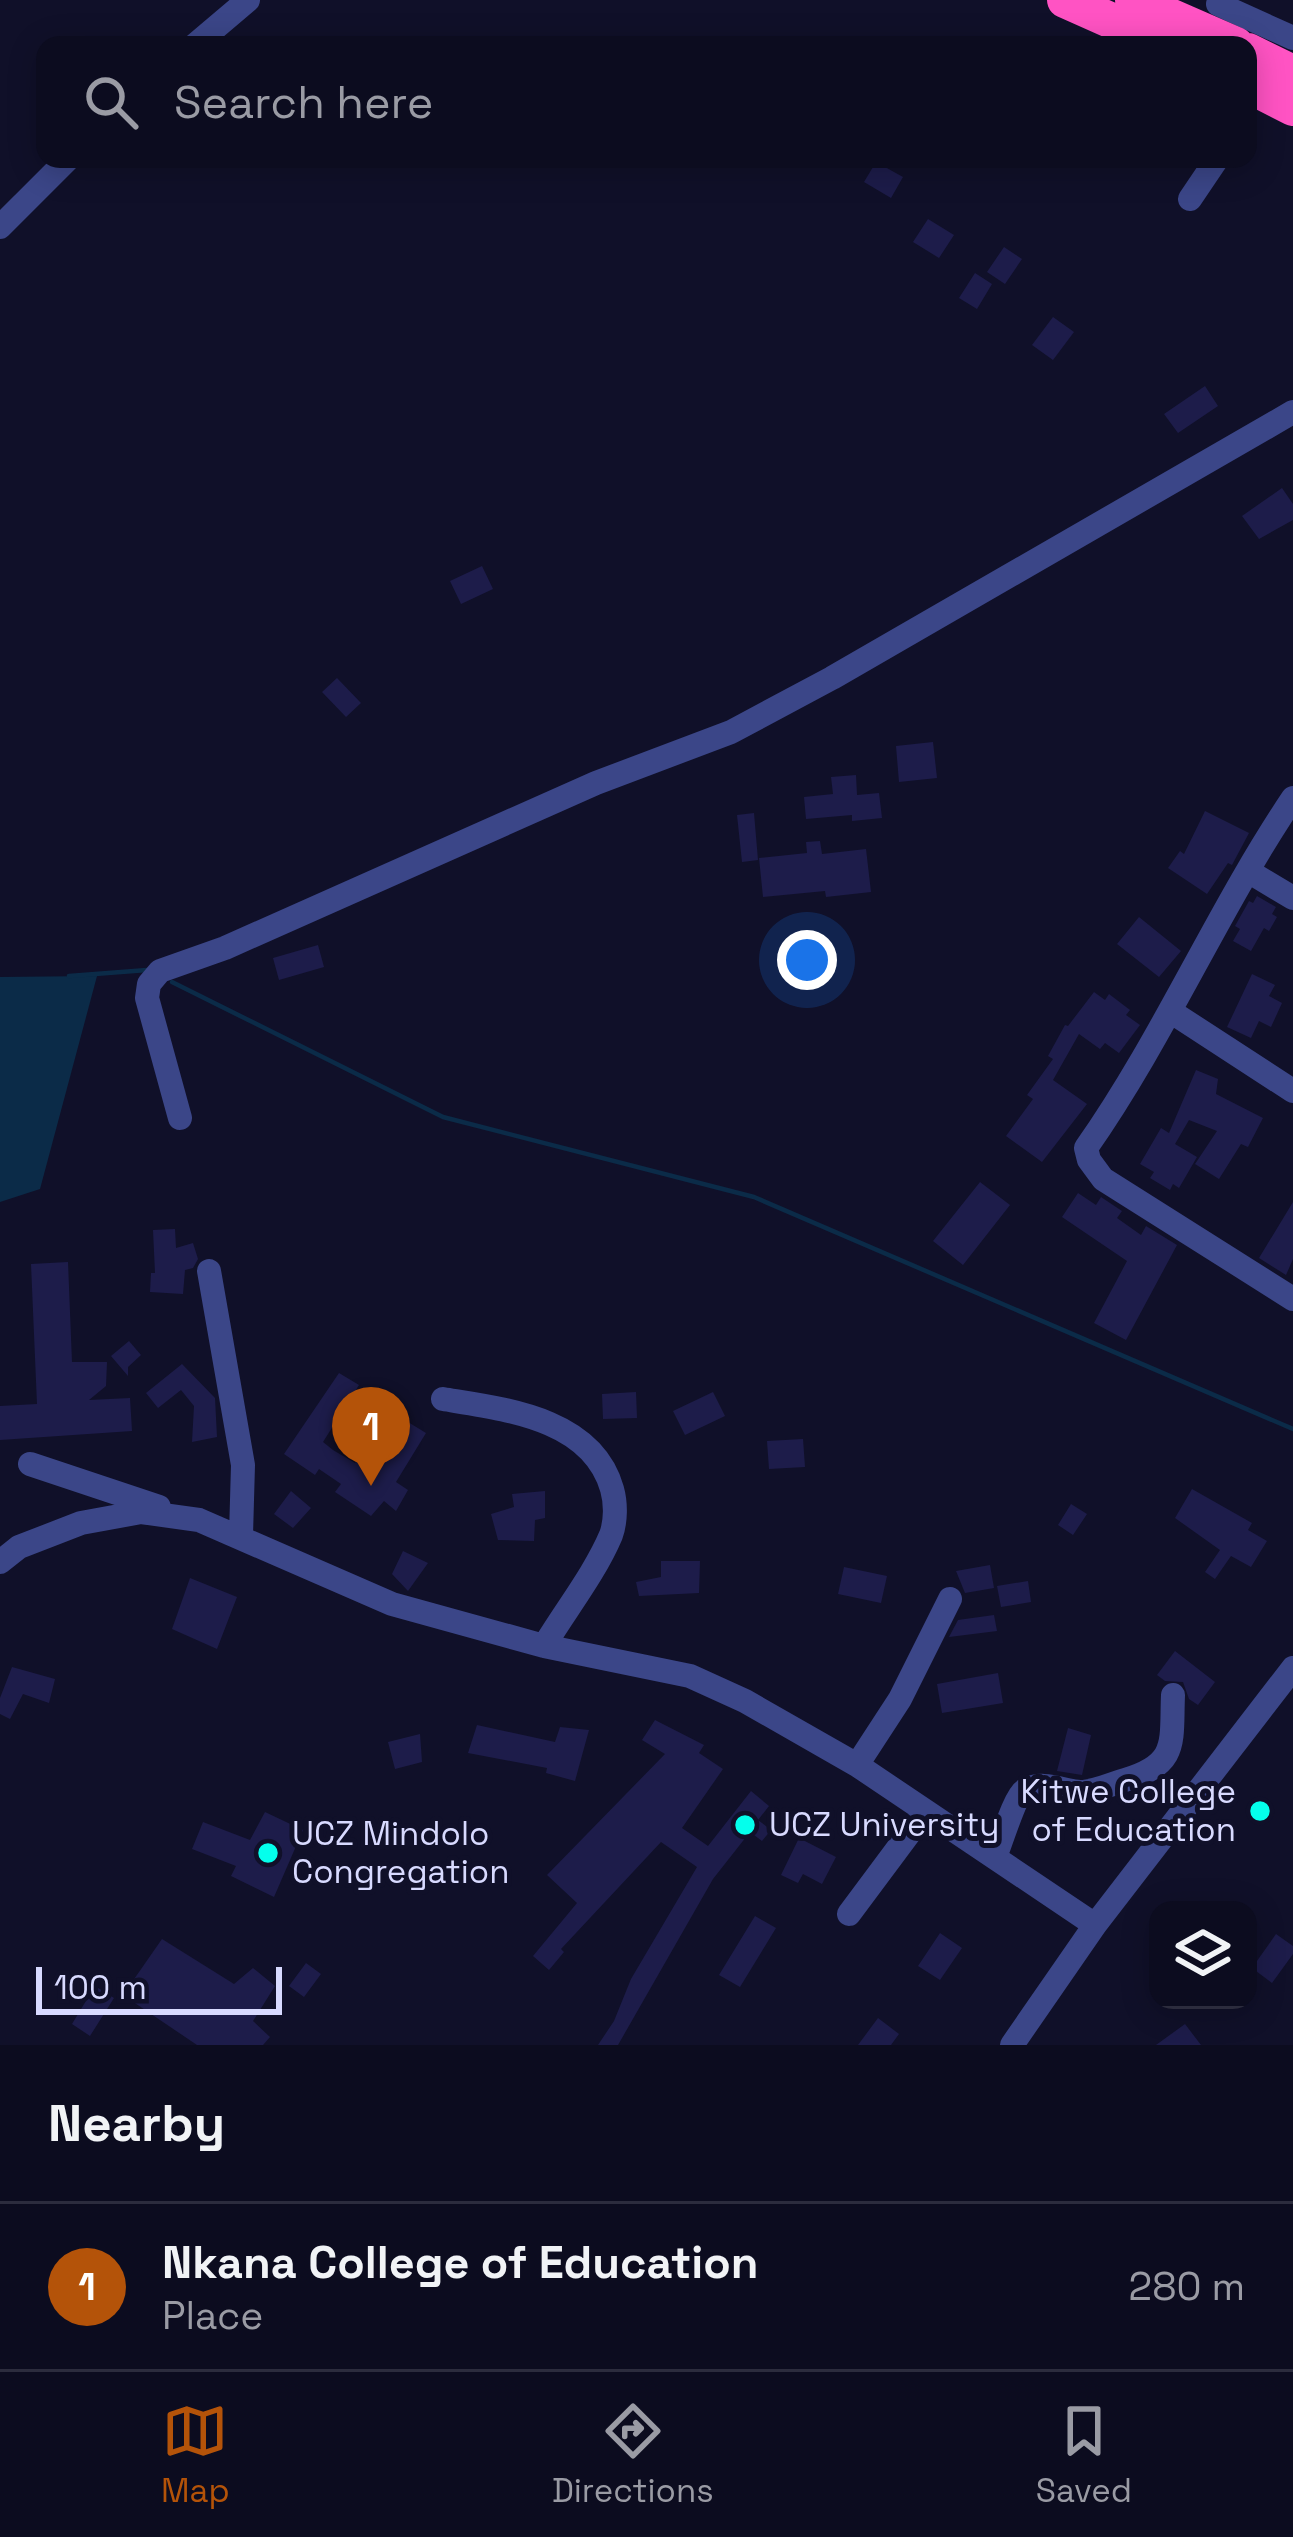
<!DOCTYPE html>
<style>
:root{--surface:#0c0c1f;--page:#1a1a2c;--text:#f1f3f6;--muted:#9a9ba4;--line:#2c2c3d;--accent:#b45309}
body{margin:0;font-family:"Space Grotesk",sans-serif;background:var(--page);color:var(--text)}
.controls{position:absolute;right:36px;bottom:36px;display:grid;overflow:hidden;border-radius:24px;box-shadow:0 6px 30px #0003}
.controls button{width:108px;height:108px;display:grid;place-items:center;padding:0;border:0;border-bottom:3px solid var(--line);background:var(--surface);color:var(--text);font:60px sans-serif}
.scale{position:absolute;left:36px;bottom:30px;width:246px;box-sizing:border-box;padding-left:12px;border:6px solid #d8daff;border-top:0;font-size:33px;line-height:42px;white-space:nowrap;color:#d8daff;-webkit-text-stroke:9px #101029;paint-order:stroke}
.you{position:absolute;left:807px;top:960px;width:42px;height:42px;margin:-30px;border:9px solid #fff;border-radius:50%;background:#1a73e8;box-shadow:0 0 0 18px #1a73e833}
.badge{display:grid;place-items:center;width:78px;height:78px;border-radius:50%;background:var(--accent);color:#fff;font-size:39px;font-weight:700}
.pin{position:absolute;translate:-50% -99px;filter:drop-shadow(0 3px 6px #0008)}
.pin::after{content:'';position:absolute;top:63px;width:42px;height:36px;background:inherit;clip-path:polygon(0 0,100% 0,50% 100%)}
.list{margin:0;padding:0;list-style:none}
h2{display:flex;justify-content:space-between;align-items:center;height:156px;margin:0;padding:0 48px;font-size:51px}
h2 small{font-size:39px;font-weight:400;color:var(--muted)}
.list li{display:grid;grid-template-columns:78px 1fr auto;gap:36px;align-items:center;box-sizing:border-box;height:168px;padding:0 48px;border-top:3px solid var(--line)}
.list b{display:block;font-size:45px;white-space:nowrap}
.list p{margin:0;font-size:39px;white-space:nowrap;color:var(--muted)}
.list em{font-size:39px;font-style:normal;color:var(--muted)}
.icon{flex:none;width:66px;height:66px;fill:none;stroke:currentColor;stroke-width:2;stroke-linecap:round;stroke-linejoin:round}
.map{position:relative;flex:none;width:1293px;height:2045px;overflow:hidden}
.search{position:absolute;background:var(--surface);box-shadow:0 6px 30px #0003;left:36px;right:36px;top:36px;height:132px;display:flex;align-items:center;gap:30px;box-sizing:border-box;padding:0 42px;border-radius:24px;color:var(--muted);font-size:45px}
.sheet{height:324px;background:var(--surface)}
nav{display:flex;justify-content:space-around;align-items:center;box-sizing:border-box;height:168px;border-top:3px solid var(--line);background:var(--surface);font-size:33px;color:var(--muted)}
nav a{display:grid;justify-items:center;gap:6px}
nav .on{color:var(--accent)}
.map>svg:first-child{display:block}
</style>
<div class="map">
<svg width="1293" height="2045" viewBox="0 0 1293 2045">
<rect width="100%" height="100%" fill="#101029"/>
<path fill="#0b2b48" d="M97,976L40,1189L0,1202V977Z"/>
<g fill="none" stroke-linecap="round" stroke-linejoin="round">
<path stroke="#0b2b48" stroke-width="4.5" d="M69,976L147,970
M172,982L443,1117L754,1197L1293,1429"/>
</g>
<path fill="#1d1c4a" d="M876,162L903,177L891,198L864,182Z
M928,219L954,235L939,258L913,242Z
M1004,247L1022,259L1005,284L987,272Z
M975,273L992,284L977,309L959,298Z
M1053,317L1074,332L1053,360L1032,345Z
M1205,386L1218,406L1178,433L1164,414Z
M1282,488L1293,504V520L1259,539L1242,516Z
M482,566L493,589L461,604L450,581Z
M337,678L361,703L346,717L322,692Z
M933,742L937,778L899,782L896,746Z
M856,775L857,795L879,793L882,818L852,821V815L806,819L804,797L833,794L831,777Z
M1205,811L1249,833L1232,865L1228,863L1207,894L1168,868L1180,851L1184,854Z
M754,813L758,860L742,862L737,815Z
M820,841L822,854L866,849L871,892L826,897L825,891L763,897L759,858L807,853L806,842Z
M1257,896L1276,907L1272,914L1277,917L1269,931L1264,928L1251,951L1233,941L1240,929L1235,926L1249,901L1253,903Z
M1139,917L1181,951L1159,977L1117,944Z
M318,945L324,967L279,980L273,958Z
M1252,974L1275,985L1269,996L1282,1003L1271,1027L1259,1021L1251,1038L1227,1027Z
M1094,992L1105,1000L1109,994L1130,1010L1126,1015L1140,1025L1119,1053L1105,1043L1100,1049L1079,1034L1053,1080L1087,1104L1042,1162L1006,1136L1033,1099L1027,1095L1053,1059L1048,1056L1065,1025L1068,1026Z
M1196,1070L1218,1079L1216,1094L1263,1118L1248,1147L1241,1144L1219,1179L1195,1164L1217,1131L1189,1120L1175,1144L1197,1157L1179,1188L1173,1184L1170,1190L1150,1178L1154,1172L1140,1164L1161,1128L1169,1133Z
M980,1182L1010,1205L963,1265L933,1241Z
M1078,1193L1096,1205L1101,1197L1122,1211L1117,1218L1141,1235L1146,1226L1177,1245L1126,1340L1094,1323L1127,1261L1062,1217Z
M1293,1202V1259L1286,1275L1259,1258Z
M175,1229L176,1248L193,1243L198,1259L193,1268L185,1270L183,1294L150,1292L151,1273H155L153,1230Z
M68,1262L72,1362H107L106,1386L89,1400L130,1398L132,1431L0,1440V1406L37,1404L31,1264Z
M129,1341L141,1355L128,1367V1376L111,1356Z
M182,1364L215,1398L217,1437L192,1442L194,1406L181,1390L158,1408L146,1393Z
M339,1373L359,1385L323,1442L333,1450L355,1463L359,1457L377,1469L408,1422L426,1433L396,1482L408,1490L396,1511L384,1501L371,1516L335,1492L341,1484L319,1469L315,1475L284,1454Z
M636,1392L637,1418L603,1419L602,1394Z
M713,1392L725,1416L685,1435L673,1411Z
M803,1439L805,1467L769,1469L767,1441Z
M1192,1489L1252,1523L1248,1530L1267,1541L1251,1567L1231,1556L1215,1579L1205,1572L1220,1550L1175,1518Z
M291,1491L311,1508L293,1528L274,1514Z
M545,1491V1518L535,1520L534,1541L498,1540L491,1514L514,1507L512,1494Z
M1071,1504L1087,1514L1073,1535L1058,1525Z
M403,1551L428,1563L408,1591L392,1574Z
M661,1561H700L699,1593L639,1596L636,1582L661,1577Z
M990,1565L994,1588L965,1593L956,1571Z
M844,1567L887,1576L881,1603L838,1594Z
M190,1578L237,1597L217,1649L172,1629Z
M1028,1581L1031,1602L1001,1607L997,1586Z
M994,1615L997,1631L949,1637L958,1620Z
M1175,1651L1215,1682L1198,1705L1189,1699L1183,1682L1165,1681L1157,1675Z
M12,1667L55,1679L49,1703L23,1694L10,1719L0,1714V1698Z
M998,1673L1003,1703L942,1713L937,1684Z
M655,1720L704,1745L699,1753L723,1769L682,1828L708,1846L751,1791L769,1806L758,1820L771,1830L762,1841L750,1832L713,1879L618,2045H598L614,2021L631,1979L697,1867L661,1842L561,1949L564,1952L549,1970L533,1956L577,1903L547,1875L665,1754L642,1740Z
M477,1725L555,1742L560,1727L589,1730L575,1781L546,1773L547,1768L468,1753Z
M1068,1728L1091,1735L1082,1775L1057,1771Z
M420,1734L422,1762L395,1769L388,1742Z
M265,1812L303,1830L274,1897L231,1876L236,1866L192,1849L203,1822L250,1840Z
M799,1838L836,1857L822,1884L803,1874L798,1883L781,1875Z
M755,1916L776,1928L740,1987L719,1975Z
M940,1933L962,1948L940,1980L918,1966Z
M1276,1934L1293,1946V1954L1272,1983L1252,1968Z
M162,1939L234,1984L253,1968L275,1986L253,2021L270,2037L263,2045H197L123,1995Z
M306,1963L321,1974L304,1997L289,1986Z
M95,1986L114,1998L90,2036L72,2024Z
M878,2018L899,2034L891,2045H858Z
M1185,2024L1201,2045H1156Z"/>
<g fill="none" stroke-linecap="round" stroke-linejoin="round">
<path stroke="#3b4688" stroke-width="24" d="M1218,4L1293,38
M195,45L248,0
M1190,199L1217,159
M0,227L68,159
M1293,798C1217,911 1164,1037 1086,1148L1089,1160L1103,1179L1293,1299
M1248,871L1293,898
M1170,1011L1293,1091
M180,1118L147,998L149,984L160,971L225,948L596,783L731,732L832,678L1293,412
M209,1271L243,1465L241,1535
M443,1399C504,1409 592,1418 612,1489C616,1503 616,1521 611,1535C595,1573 565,1611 544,1646
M30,1464L159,1507
M0,1562L19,1547L81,1523L141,1512L199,1520L392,1604L544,1646L690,1676L745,1701L857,1765L1095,1925
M857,1765L900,1699L950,1599
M995,1857C1001,1843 1015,1795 1025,1790C1043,1780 1063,1791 1080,1792C1095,1792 1111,1784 1125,1780C1179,1764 1171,1742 1173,1695
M849,1914L925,1812
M1012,2045L1095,1925L1293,1668"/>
<path stroke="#ff53c3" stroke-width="36" d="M1065,0L1166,45
M1133,0L1236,45
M1248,51L1293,73
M1248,85L1293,108"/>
</g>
<g fill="#04ffec" stroke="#101029" stroke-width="4.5">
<circle cx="1260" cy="1811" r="12"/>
<circle cx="745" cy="1825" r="12"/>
<circle cx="268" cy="1853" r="12"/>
</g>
<g text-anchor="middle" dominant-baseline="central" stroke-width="10" stroke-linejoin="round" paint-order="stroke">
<g font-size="33" fill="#d8daff" stroke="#101029" text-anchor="start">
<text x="1236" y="1792" text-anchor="end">Kitwe College<tspan x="1236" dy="38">of Education</tspan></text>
<text x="769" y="1825">UCZ University</text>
<text x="292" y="1834">UCZ Mindolo<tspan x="292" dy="38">Congregation</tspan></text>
</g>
</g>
</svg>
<div class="controls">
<button><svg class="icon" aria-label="layers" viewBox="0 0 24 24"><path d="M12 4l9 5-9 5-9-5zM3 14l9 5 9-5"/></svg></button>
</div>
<div class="scale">100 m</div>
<div class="you"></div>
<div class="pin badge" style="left:371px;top:1486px">1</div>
<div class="search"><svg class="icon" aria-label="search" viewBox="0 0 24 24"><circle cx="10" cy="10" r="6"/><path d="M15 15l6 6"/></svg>Search here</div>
</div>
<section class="sheet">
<h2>Nearby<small></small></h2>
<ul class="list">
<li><span class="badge">1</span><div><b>Nkana College of Education</b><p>Place</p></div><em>280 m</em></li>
</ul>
</section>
<nav>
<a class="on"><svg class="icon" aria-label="map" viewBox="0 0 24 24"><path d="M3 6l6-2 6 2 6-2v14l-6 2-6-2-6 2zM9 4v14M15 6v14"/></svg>Map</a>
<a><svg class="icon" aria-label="directions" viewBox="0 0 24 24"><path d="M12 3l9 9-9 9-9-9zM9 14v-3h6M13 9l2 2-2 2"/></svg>Directions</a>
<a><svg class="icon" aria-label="saved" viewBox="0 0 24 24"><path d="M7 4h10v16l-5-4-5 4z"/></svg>Saved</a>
</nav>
